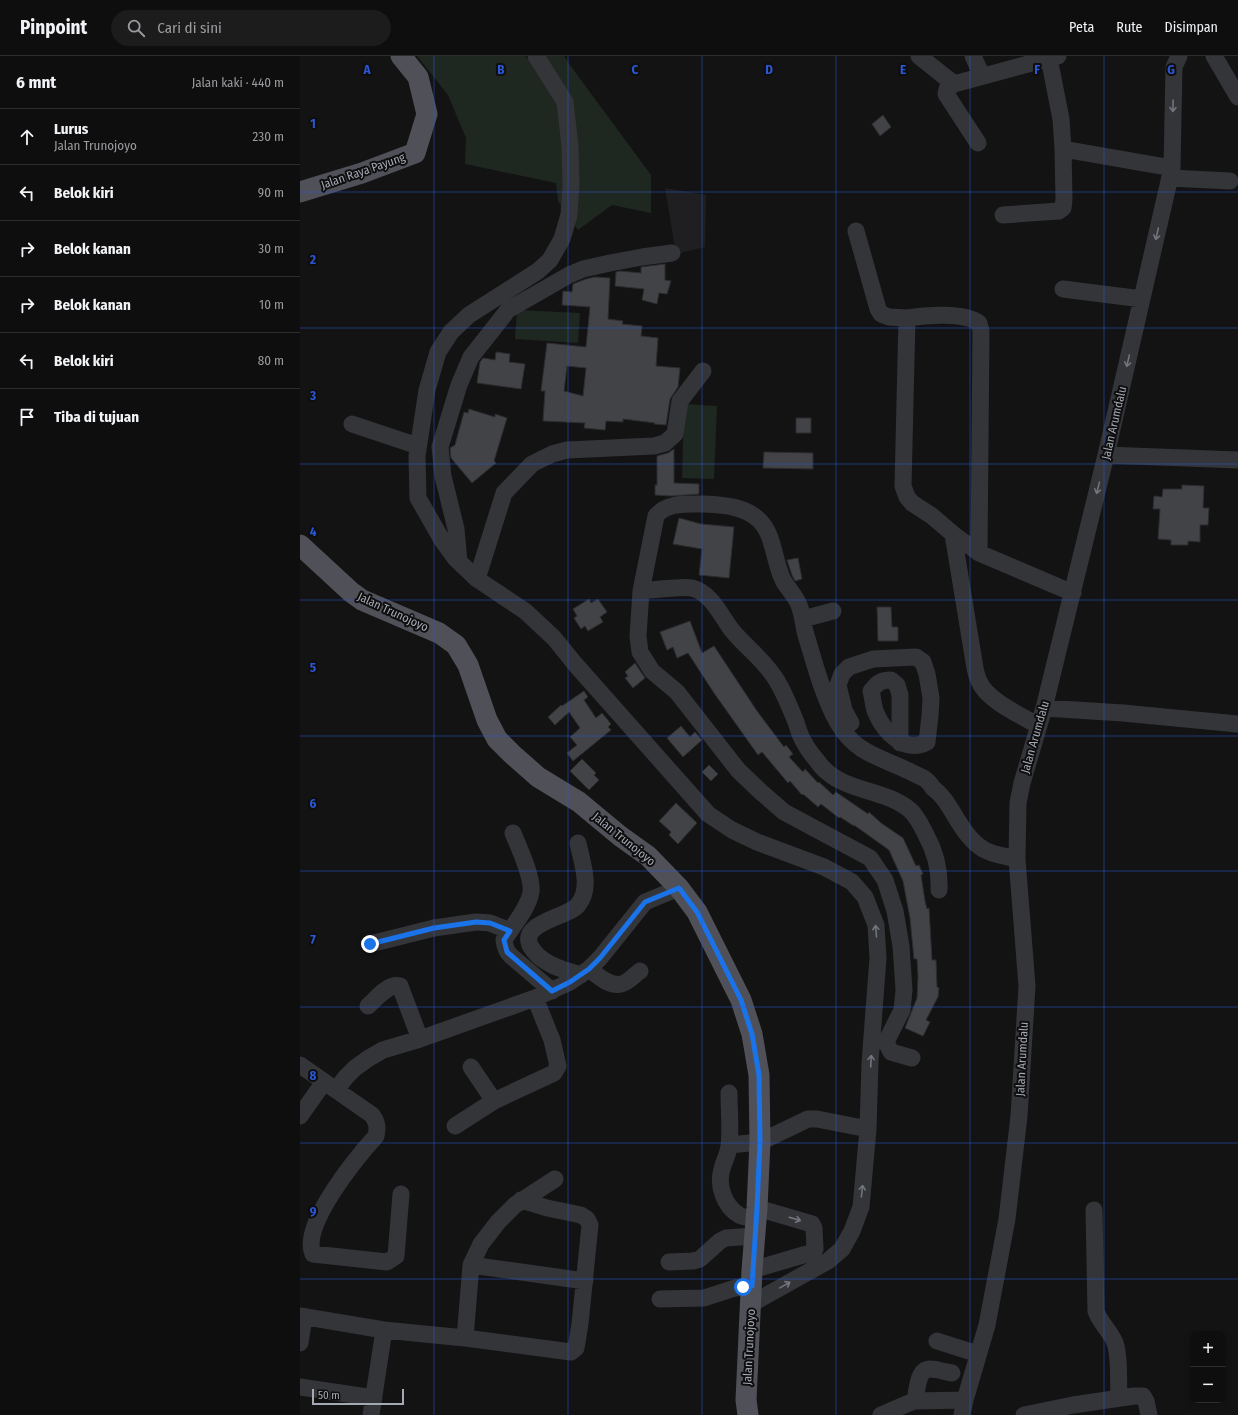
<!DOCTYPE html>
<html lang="id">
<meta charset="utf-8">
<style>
:root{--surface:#0e0e0f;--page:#1c1c1d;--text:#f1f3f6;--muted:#9b9c9e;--line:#2e2e2f}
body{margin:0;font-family:"Fira Sans Condensed",sans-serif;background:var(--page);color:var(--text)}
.controls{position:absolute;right:12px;bottom:12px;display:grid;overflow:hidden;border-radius:8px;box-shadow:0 2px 6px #0003}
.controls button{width:36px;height:36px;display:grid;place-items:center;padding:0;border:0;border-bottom:1px solid var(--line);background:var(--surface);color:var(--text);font:20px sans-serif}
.scale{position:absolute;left:12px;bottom:10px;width:92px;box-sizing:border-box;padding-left:4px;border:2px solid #a5a9b4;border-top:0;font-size:11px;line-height:14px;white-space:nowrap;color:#a5a9b4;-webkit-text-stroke:3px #0e0e0f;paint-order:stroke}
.stop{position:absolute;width:12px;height:12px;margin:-9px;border:3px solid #1a73e8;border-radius:50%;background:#fff}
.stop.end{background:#1a73e8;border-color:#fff;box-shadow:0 1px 4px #0008}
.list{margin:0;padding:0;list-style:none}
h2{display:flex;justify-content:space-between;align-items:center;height:52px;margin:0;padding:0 16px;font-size:17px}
h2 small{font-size:13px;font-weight:400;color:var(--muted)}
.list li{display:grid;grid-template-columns:26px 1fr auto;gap:12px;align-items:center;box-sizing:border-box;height:56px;padding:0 16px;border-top:1px solid var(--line)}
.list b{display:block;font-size:15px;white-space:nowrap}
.list p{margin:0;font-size:13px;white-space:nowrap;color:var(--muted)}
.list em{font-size:13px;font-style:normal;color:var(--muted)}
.icon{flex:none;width:22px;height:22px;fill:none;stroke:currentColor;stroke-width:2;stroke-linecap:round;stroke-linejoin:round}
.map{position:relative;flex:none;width:938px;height:1359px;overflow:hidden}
header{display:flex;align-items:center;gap:24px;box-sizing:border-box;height:56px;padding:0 20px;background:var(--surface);border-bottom:1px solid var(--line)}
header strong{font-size:19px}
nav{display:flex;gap:22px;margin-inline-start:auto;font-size:14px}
.search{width:280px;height:36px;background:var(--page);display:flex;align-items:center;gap:10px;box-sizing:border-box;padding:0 14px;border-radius:22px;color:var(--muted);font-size:15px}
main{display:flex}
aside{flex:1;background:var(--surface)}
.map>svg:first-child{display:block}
</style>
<header>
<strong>Pinpoint</strong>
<div class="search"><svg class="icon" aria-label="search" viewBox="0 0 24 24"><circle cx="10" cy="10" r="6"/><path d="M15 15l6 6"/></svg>Cari di sini</div>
<nav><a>Peta</a><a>Rute</a><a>Disimpan</a></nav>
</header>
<main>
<aside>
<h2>6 mnt<small>Jalan kaki · 440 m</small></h2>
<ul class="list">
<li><svg class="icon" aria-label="ahead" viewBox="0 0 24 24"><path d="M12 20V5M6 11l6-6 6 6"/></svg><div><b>Lurus</b><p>Jalan Trunojoyo</p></div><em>230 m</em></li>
<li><svg class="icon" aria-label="left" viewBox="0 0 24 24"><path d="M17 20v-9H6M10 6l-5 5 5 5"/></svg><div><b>Belok kiri</b></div><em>90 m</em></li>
<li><svg class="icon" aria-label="right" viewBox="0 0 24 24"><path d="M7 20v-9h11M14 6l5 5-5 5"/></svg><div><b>Belok kanan</b></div><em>30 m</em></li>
<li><svg class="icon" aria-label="right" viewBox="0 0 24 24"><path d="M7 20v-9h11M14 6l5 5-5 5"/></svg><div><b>Belok kanan</b></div><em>10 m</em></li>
<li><svg class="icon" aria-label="left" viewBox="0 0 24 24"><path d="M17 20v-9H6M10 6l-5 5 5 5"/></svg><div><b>Belok kiri</b></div><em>80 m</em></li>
<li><svg class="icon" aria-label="arrive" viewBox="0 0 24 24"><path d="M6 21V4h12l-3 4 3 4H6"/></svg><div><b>Tiba di tujuan</b></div></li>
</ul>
</aside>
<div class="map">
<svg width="938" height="1359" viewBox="0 0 938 1359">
<rect width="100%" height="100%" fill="#131314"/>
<path fill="#1f1f21" d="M365,132L406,139L405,191L376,198Z"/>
<path fill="#1f2721" d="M117,0H225L228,3L234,0H264L270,9L351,119V157L312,149L278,174L258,145L256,127L165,108L166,82L148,39Z
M217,254L280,257L278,287L215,283Z
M384,348L417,350L414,423L382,422Z"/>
<path fill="#424347" stroke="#2d2d30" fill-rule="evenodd" d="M583,59L591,71L580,80L572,68Z
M365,208V224L371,225L367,238L359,237L357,248L342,244L344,233L315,230L316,216L320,215L341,217V211Z
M295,221L310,222L308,263L323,265L322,268L342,270L341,280L358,282L356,310L380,312L378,331L370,343L366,369L354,368L355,367L323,363V366L306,365L305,374L284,372L285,367L243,365L245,335H241L247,287L286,291L290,251L262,249L263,235L272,236L273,228L286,223ZM267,310L286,312L283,340L264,335Z
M196,296L210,298L209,306L225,308L221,333L177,327L180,306L183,302L195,304Z
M169,353L195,361V358L207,362L194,405L196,407L172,427L151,402L150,392L155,389L164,356L168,357Z
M496,362H511V377H496Z
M374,393V427L399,428V438L372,440L355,439V429H357V400L368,397Z
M464,396L513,397V413L463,412Z
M882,429L904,430L903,452H909L908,469H900V486L888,485V489H871V484L858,483L860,453H853L854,440L862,441L863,433H882Z
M379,462L401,468L434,471L429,522L399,519L402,493L373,488Z
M498,502L502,523L495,525L492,519L487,504Z
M289,543L291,547L298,543L307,556L300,561L303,566L288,575L285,570L281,573L274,562L277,560L273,553Z
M577,551H591L592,571H598V585H578Z
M390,565L402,597L414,590L457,655L484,691L486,689L493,698L489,701L503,716L505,713L518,727L519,726L533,739L536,736L568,758L569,756L581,767L603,782L616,810L619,809L623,818L621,819L625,845L627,853L629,852L632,904H636L637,931L639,932L638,941L626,964L630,966L623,980L605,972L617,942L618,921L617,903H614L610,862L603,825L589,794L554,769V770L540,761L539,762L521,748L518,751L503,738L502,739L490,725L488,727L462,696L458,699L414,637L388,597L377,602L373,591L367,594L360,576Z
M335,607L345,622L333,632L325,622L328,620L325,616Z
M284,635L288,641L284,644L296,662L302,657L311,668L308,671L311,674L273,705L267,697L277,689L270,681L280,672L269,656L255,669L248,661L261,649L262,650Z
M381,670L390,681L395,676L402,684L383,701L367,682Z
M282,703L296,717L294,719L299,724L289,734L270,715Z
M409,709L418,718L411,725L402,716Z
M376,747L397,767L378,788L369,779L371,776L359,765Z"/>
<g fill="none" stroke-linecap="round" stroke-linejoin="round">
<path stroke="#343539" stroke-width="17" d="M236,0L265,46L270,90L271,129L269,159L262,183L250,204L238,215L169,259L151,276L138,296L127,334L117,400L118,442L142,484L155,502L177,523L225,555L254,582L275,608L408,758L432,774L457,786L524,811L552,826L565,841L576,869L578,902L570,1007L568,1073L561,1151L552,1175L542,1193L528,1205L451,1248
M619,0L654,28L758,0
M673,0L682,20
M914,0L938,41
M654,28L647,33L646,38L678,87
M763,93L872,112
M870,122L930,125
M703,159L759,155L763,152L764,143L763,93L761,63L749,2
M556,175L578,253L581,258L589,261L607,262
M763,233L842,243
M52,368L118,390
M806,399L938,404
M653,478L674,606C675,612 676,619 679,625C686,644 722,660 739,670
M679,497L653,478L632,460L612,447L607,441L603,430L607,262C625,259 664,256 679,267L681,275L679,497L773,537
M159,506L156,473L143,420L140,391L159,329L171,301L208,254L269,219L283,213L310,207L342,201L372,197
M177,523L204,437L232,408L252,398L267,394L354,390L365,387L375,378L380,345L403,315
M341,535C352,534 383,530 392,532C411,537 420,558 431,573C445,591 465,604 477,625C485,638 490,652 496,666C498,673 501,682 505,688C509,696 516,703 521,710C545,737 583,732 610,754C617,760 622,771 626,779C636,797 640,814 639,834
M503,563L533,555
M744,652L823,657L938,668
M551,667L544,654L538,629L542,618L549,611L573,603L616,601L623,606L627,618L631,642L630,660L627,686C605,698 584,676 576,657C573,651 573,642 571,635C577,627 581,624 591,624L597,629L600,639V687
M213,777C219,792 233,821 231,836C229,851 212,871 204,884C205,891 206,895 211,900L252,935
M278,787C282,807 292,832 278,849C268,862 213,867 233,894C244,909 264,914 281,919
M70,888L134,872L176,866L190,867L210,875
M289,913C297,919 309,931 321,928C328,927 334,919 340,915
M68,950C76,943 88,927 100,930L120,983
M612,1002L591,996L587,988V984L602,954L604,934L601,890L595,855L585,824L570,802L484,756L461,736L438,714L377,636L352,615L340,596L338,580L341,535L356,460C367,446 387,448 404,448C423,449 446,450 460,465C474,479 474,506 483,524C488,533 495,539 499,549C503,559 503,569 506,579C514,606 524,643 538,667C555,697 580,701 609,715C614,718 620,720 625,723C628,725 631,729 633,732C637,735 641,739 644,743C656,759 664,781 683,793C692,799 706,800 717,803
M0,1009L72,1059C77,1066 78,1071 76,1080C57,1101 0,1170 13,1198L87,1206L96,1200L101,1138
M171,1011L194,1045
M36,1034L46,1021L55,1012L69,1002L83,994L120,983L235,942L270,926L289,913L300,902L345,846L379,832
M429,1037C429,1054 431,1072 429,1090C428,1100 424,1104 422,1113C417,1129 424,1150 439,1159C443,1162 451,1161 457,1162
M0,1060L24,1026
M155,1070L194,1045L254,1017L258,1010L252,984L235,942
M429,1089L460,1086L508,1063H517L568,1073
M794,1154L796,1255C800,1268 813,1277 816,1290C820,1307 818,1325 819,1342
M369,1206L393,1205L400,1203L420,1185L426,1182L455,1180
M171,1209L285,1225
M452,1214L510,1197L515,1193L514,1172L512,1168L457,1152
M360,1243L404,1242L435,1232L451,1230
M0,1260L84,1274L165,1282L271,1296L276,1292L280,1268L290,1169L287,1163L281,1159L247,1152L221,1144
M165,1282L171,1209L181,1188L198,1166L215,1149L255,1123
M637,1285L678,1298
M0,1287L4,1261
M0,1331L74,1342
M615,1345C617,1336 617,1313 630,1313C637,1313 645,1316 652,1317
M71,1359L84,1274
M581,1359L609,1347L615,1345L665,1344
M662,1359L665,1344L687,1269L707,1163L719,1060L727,930L717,803L718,747L722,727L744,652L806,399L872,112L874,11L879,0
M724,1359L773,1349L834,1340H843L846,1345L849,1359"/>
<path stroke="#505158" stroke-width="21" d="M0,136L62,117L115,97L127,58L118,21L101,0
M0,489L51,536L62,544L139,577L156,589L168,609L187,664L197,683L212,698L238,721L279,746L320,780L348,800L379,832L397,856L441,944L452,978L459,1019L460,1086L457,1152L452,1214L446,1344L448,1359"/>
</g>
<defs><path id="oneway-shaft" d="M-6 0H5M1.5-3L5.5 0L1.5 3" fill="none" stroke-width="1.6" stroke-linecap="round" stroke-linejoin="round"/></defs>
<g stroke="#72757d">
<use href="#oneway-shaft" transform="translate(873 50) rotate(91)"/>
<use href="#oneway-shaft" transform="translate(857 178) rotate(103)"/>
<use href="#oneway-shaft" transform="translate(828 305) rotate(103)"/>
<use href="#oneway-shaft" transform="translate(798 432) rotate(104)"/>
<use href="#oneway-shaft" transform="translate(576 875) rotate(-95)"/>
<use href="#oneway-shaft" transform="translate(571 1005) rotate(-87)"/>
<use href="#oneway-shaft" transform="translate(562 1135) rotate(-84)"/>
<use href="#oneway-shaft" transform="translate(495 1163) rotate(16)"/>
<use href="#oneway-shaft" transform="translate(485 1229) rotate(-29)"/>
</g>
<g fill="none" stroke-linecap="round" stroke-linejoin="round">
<path stroke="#1a73e8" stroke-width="5" d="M70,888L134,872L176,866L190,867L210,875L204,884L207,896L252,935L270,926L289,913L300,902L345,846L379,832L397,856L441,944L452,978L459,1019L460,1086L457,1152L452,1230L443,1231"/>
</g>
<path fill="none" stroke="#2b57d4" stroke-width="1" stroke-opacity="0.55" d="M134,0V1359M268,0V1359M402,0V1359M536,0V1359M670,0V1359M804,0V1359M0,136H938M0,272H938M0,408H938M0,544H938M0,680H938M0,815H938M0,951H938M0,1087H938M0,1223H938"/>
<g text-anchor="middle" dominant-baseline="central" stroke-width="4" stroke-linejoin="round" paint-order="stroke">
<g font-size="12" fill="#a5a9b4" stroke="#0e0e0f">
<text transform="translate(63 115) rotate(-19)">Jalan Raya Payung</text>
<text transform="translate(814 367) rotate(-77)">Jalan Arumdalu</text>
<text transform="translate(93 556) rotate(25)">Jalan Trunojoyo</text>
<text transform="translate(735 681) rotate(-74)">Jalan Arumdalu</text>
<text transform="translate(324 783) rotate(39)">Jalan Trunojoyo</text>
<text transform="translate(722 1003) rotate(-87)">Jalan Arumdalu</text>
<text transform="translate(449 1291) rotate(-87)">Jalan Trunojoyo</text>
</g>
</g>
<g font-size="13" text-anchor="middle" font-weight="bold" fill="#2b57d4" stroke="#0e0e0f" stroke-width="4" stroke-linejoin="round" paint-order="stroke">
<text x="67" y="18">A</text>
<text x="201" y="18">B</text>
<text x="335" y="18">C</text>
<text x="469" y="18">D</text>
<text x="603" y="18">E</text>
<text x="737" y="18">F</text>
<text x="871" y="18">G</text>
<text x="13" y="72">1</text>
<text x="13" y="208">2</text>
<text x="13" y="344">3</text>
<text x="13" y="480">4</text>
<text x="13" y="616">5</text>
<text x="13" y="752">6</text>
<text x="13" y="888">7</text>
<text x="13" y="1024">8</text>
<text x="13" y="1160">9</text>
</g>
</svg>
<div class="controls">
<button>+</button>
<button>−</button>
</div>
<div class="scale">50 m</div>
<div class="stop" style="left:443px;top:1231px"></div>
<div class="stop end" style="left:70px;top:888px"></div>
</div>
</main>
